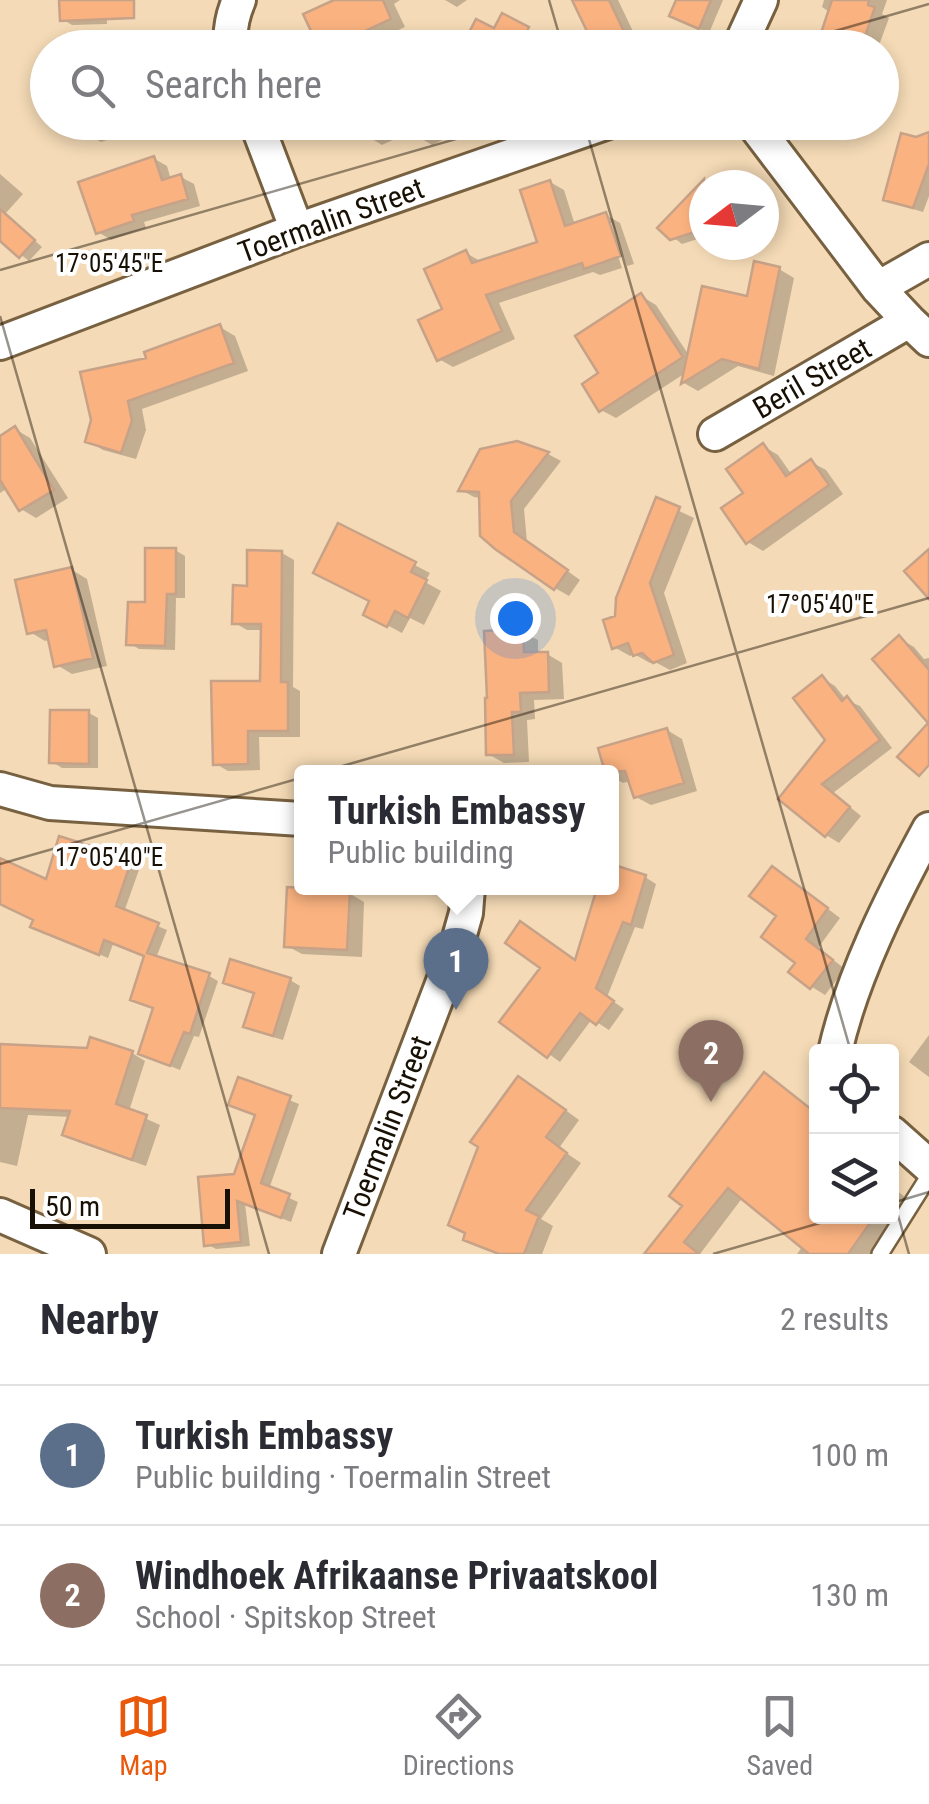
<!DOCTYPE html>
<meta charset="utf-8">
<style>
:root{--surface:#fff;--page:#f7f7f7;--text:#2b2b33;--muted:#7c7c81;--line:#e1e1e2;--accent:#ea580c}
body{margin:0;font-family:"Roboto Condensed",sans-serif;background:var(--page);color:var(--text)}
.controls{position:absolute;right:30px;bottom:30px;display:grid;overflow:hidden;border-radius:10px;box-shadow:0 5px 15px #0003}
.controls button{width:90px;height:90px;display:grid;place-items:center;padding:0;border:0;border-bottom:2px solid var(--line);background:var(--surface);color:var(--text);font:50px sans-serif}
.compass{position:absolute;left:689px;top:170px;width:90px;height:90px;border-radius:50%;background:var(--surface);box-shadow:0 5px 15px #0003;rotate:254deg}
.scale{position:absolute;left:30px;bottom:25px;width:200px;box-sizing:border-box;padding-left:10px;border:5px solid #181004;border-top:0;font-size:28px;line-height:35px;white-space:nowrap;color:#181004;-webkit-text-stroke:8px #fff;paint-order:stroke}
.you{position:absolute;left:515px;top:618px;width:35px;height:35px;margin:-25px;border:8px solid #fff;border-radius:50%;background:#1a73e8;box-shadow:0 0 0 15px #1a73e833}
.badge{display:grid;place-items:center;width:65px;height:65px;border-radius:50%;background:var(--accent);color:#fff;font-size:32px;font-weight:700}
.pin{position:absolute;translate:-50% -82px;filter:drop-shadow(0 2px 5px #0008)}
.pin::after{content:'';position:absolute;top:52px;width:35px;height:30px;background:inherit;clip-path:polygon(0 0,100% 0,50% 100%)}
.popup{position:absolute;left:294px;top:765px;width:325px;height:130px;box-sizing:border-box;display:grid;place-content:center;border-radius:10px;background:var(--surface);filter:drop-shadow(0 2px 8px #0005);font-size:32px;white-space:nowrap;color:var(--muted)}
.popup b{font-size:38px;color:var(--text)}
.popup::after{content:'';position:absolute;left:50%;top:100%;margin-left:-20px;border:20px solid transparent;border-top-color:var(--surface)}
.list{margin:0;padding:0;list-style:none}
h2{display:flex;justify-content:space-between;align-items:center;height:130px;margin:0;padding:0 40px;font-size:42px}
h2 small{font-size:32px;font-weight:400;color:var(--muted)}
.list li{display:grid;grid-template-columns:65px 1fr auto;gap:30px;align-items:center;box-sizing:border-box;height:140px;padding:0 40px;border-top:2px solid var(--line)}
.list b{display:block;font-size:38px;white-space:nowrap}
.list p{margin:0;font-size:32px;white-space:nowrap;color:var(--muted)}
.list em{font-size:32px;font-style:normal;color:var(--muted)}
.icon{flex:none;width:55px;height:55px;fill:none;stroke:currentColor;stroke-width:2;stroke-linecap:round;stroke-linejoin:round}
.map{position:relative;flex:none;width:929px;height:1254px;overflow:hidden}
.search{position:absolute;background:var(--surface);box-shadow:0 5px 15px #0003;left:30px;right:30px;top:30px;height:110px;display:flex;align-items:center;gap:25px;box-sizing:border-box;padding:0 35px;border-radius:55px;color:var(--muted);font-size:38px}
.sheet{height:410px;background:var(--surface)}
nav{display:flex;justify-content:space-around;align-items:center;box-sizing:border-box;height:140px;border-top:2px solid var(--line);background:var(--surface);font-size:28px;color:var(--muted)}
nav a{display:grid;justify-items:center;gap:5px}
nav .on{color:var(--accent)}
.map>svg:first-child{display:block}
</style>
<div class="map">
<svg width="929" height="1254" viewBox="0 0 929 1254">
<rect width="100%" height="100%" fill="#f4dab6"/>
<path fill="#0003" d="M61,0H106L107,24L72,25L62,19Z
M340,0H400L394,4L405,27L379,39L383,48H322Z
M445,0H467L457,7Z
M575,0H618L641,48H597Z
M679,0H723L709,33L682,21Z
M824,0H887L882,14L889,18L878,48H819L831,13L822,7Z
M503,16L542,38L537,48H464L495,31Z
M82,122H145L147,127L101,142L86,134Z
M361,122H445L451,136L432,145L417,136L414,130L382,145L367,136Z
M929,134V196L923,212L896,204L886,199L916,140Z
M153,158L167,166L171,180L181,177L194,184L200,206L144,222L146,228L111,240L98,232Z
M0,174L23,194L5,214L42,247L29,261L0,238Z
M706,180L715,185H704V237L682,244L661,228Z
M550,182L564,190L575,225L606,215L620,223L634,264L627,266L612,223H607L622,268L600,275L593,272L499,303L515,339L453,367L439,359L445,311L466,253L480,261L540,243Z
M779,269L794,278L774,376L738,366L698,391L684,383L687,372L616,418L601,410L602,374L641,296L656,305L690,357Z
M220,327L235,336L248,371L142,409L146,430L136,459L103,450L88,441L150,360Z
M15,429L30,438L68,498L36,518L21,509L8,488L0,493V439Z
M516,444L548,454L561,461L524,509L527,542L580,580L569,596L555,588L481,498L474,497L461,490Z
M763,446L778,455L792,475L811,462L826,470L843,494L763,551L748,542L747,493Z
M658,501L694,518L664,593L687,663L670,670L655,662L650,663L634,654L630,656L614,647L618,618Z
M339,526L430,573L425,582L441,591L424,625L410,618L402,633L366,614L372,601Z
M175,550L185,556V598H176L175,650L139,649L129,643Z
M282,553L294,560L293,687L300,691V737H259L260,770L228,771L216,764L263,684V630H247L235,623Z
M72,570L87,579L107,666L72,674L57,665L51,639L45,641L30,632Z
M522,632L538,640V655L547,654L562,663L564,699L534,700L535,719L527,720L529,762L504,763L488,754Z
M899,638L914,647L924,659L929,658V721Z
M822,678L835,686L846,700L860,706L892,748L833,793L861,816L839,843L826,835L782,798L828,740Z
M89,713L98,718V768H62L52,762Z
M667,730L682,739L697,791L651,805L636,797L631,781L623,783L611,776V772H607L601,750Z
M0,861L47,883L131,861L140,867L124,912L167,930L156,958L209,976L218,981L199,1037L194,1036L180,1070L150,1058L155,1009L133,999L146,956L113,944L108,958L43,931L36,919L0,903Z
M611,867L645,877L656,884L643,929L635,927L607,997L624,1009L609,1030L592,1019L560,1062L503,1021L576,963L599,888H611Z
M786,877L840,918L818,948L845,969L825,995L812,987L799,962L780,916Z
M349,893L364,902L362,957L302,954L287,946Z
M290,980L300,986L283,1040L256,1032L246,1026L256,994L226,982Z
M929,1035V1077L909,1062Z
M0,1046L132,1053L145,1061L129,1111L160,1125L146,1166L78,1142L65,1134L71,1117L28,1115L17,1166L0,1162Z
M765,1076L816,1113V1216H892V1187L910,1201L870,1254H797L803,1246L743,1197L700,1254H647L686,1205Z
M239,1080L299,1104L269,1189L298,1202L291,1222L245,1204L250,1246L216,1249L207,1244L236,1176L257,1115Z
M534,1087L579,1120L559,1148L581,1163L541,1219L553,1226L542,1254H498L466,1238Z"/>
<path fill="#fab280" stroke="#c6a289" stroke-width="2.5" d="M59,0H134V18L60,21Z
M334,0H383L391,19L329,48H319L303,14Z
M572,0H609L628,40L612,48H595Z
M676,0H711L699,29L669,16Z
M832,0H869L868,5L875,7L861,48H816Z
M502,13L529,27L521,42L531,48H461L476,19L494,28Z
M929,132V164L913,208L883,200L901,133L916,137Z
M154,156L162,180L181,174L188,199L132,215L134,221L96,234L78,182Z
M704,179V229L670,240L657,228Z
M550,180L565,226L606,212L621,256L584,269L582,263L486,295L502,331L437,361L418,320L442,309L424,269L466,250L472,263L537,242L520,190Z
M0,209L35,240L19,258L0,241Z
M754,261L780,267L759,369L722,359L681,384L702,286L747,296Z
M641,293L683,357L599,412L582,384L598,373L575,336Z
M220,324L234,363L128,401L132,421L121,453L85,442L91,420L80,372L146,358L144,352Z
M15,426L54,490L19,511L0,480V436Z
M517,441L549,452L511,501L514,532L568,570L554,590L495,549L480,536L479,492L458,491L480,449Z
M763,443L786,476L811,459L829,485L746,544L721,508L743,493L726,469Z
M656,497L680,507L650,583L674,655L653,663L642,653L633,656L628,643L612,649L603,620L615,616L616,598Z
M338,523L416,562L411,572L427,580L408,618L395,611L387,627L363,615L369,601L313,573Z
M145,548H176V594H167L165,646L126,645L128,602H145Z
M929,549V599L904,571Z
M247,550L282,551L281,682H288V731H248V764L213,765L211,681H260L261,624H232L233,585L247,586Z
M72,567L93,658L54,667L46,630L27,634L15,580Z
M523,629L524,652H548L549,692L520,693L521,712H512L514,755H486L485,698H487L484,631Z
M899,635L929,670V765L919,776L897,757L928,723L872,659Z
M822,675L842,701L847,696L880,740L822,784L850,807L825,837L778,799L825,740L793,698Z
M50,710H89V764L49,763Z
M667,728L684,783L634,798L625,771L605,772L598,748Z
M59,836L132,859L116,906L159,923L147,953L210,973L190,1034L184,1032L170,1066L138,1054L153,1008L130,1000L144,956L104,940L99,955L30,927L33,920L0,904V858L46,879Z
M611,864L646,875L631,925L623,922L596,988L614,1001L596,1025L580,1013L547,1058L499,1022L540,968L505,943L520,921L575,960L597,888H611Z
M772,866L828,908L806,939L833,960L810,989L788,972L795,963L761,937L776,916L749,896Z
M287,887L350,891L347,950L284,947Z
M230,959L291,978L273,1036L243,1027L254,993L223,983Z
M90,1037L133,1051L116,1104L147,1115L132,1160L62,1135L70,1111L0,1108V1044L87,1048Z
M764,1072L816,1113V1216H875L848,1254H809L728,1188L684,1242L699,1254H644L682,1206L669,1196Z
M518,1076L566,1110L546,1137L567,1153L526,1210L539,1216L524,1254H499L463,1240L465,1233L448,1225L478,1147L470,1142Z
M238,1077L291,1096L261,1183L290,1194L281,1218L237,1201L241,1242L204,1246L198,1177L234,1174L255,1115L228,1105Z"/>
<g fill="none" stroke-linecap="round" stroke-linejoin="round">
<g stroke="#776140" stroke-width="20">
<path id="lane" d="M880,1254L929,1176"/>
</g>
<g stroke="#776140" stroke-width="38">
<path id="street" d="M231,48C229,30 232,16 239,0
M739,48L761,0
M256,122L297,230
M752,122L878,288L909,321L929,340
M878,288L929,259
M0,343L297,230L608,122
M715,434L909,321
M0,789L50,803L301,819
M835,1052C852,976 892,897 929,829
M892,1133L929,1166
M0,1215L89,1254
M339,1254L457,945L466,913L468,888"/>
</g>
<use href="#lane" stroke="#fff" stroke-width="15"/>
<use href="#street" stroke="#fff" stroke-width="32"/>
</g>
<path fill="none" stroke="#181004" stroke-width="2.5" stroke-opacity="0.45" d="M549,0L563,48M776,48L929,4M584,122L851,1052M0,270L515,122M0,316L269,1254M0,864L929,598M892,1194L909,1254M892,1203L929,1192M713,1254L844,1216"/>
<g text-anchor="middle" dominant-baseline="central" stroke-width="8" stroke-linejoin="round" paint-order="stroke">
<g font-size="30" fill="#181004" stroke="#fff">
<text transform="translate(331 220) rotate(-20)">Toermalin Street</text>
<text transform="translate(812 378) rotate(-30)">Beril Street</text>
<text transform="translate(387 1128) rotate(-69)">Toermalin Street</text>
</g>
</g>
<g font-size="25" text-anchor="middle" fill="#181004" stroke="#fff" stroke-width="8" stroke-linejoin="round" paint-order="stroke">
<text x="109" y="272">17°05'45"E</text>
<text x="820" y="613">17°05'40"E</text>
<text x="109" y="866">17°05'40"E</text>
</g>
</svg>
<div class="controls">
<button><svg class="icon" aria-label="locate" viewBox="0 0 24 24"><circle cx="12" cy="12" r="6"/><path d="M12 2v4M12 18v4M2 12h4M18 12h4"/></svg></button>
<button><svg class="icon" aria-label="layers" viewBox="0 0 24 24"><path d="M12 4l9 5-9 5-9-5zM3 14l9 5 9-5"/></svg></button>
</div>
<svg class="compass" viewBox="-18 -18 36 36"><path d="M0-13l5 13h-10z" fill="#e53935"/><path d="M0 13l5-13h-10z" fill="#7c7c81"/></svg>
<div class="scale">50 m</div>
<div class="you"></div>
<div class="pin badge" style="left:456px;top:1010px;background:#5c6f8a">1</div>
<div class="popup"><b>Turkish Embassy</b>Public building</div>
<div class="pin badge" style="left:711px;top:1102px;background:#8d6e63">2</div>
<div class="search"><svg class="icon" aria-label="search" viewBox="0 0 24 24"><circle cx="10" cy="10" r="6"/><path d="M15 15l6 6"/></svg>Search here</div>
</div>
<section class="sheet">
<h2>Nearby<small>2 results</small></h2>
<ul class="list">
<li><span class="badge" style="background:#5c6f8a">1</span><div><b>Turkish Embassy</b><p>Public building · Toermalin Street</p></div><em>100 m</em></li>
<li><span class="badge" style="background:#8d6e63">2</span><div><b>Windhoek Afrikaanse Privaatskool</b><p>School · Spitskop Street</p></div><em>130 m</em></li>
</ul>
</section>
<nav>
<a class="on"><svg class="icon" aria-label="map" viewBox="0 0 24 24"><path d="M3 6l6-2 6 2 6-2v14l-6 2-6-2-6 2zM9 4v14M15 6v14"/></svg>Map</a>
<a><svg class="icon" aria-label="directions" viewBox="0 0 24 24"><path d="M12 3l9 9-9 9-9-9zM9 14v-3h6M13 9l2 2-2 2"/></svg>Directions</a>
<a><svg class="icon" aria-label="saved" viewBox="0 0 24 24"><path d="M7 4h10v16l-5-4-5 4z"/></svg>Saved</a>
</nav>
